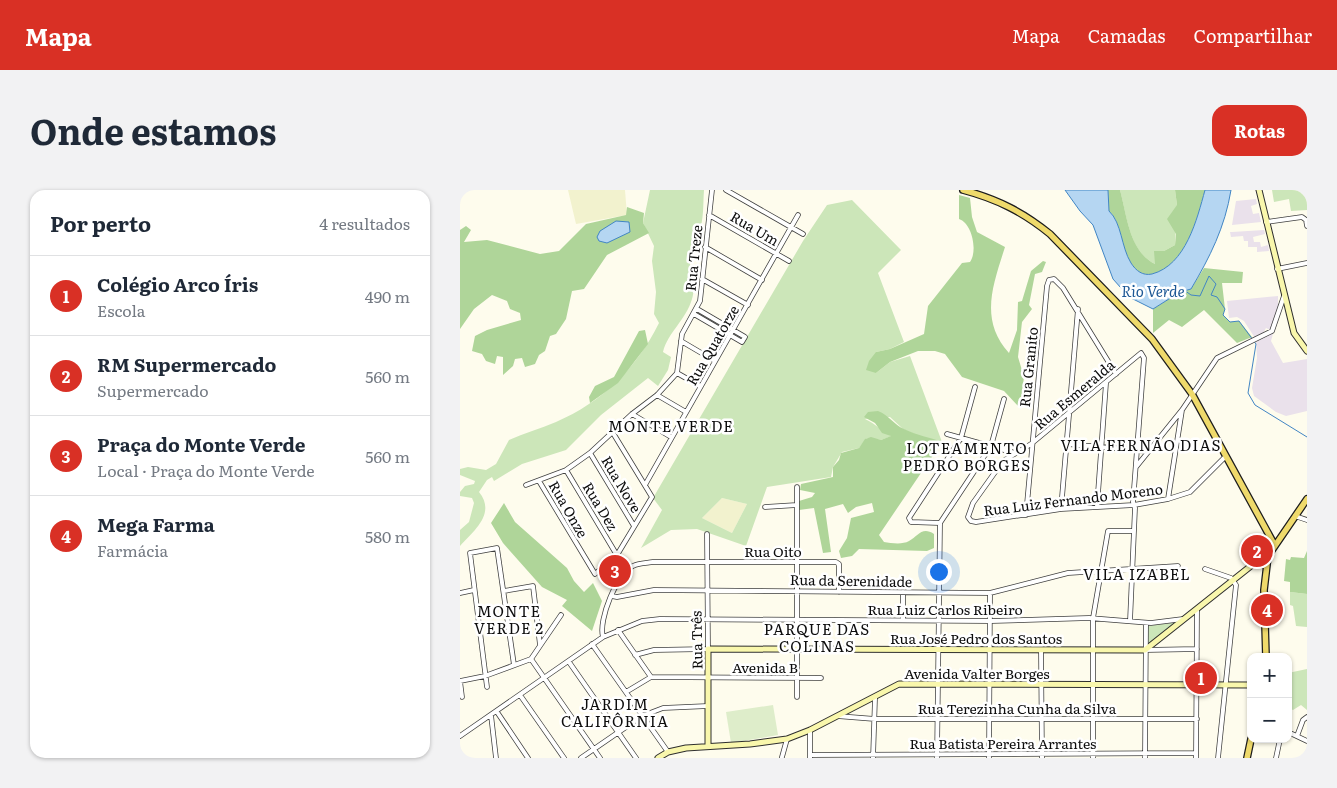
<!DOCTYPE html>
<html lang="pt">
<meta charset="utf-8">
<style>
:root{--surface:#fff;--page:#f2f2f3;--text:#1f2937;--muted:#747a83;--line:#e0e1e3;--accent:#d93025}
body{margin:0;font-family:Literata,serif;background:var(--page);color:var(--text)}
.controls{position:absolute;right:15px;bottom:15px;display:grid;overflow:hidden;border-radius:10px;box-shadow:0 1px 4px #0004}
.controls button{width:45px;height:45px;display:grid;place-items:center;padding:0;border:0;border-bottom:1px solid var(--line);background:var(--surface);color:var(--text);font:25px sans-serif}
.you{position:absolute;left:478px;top:381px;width:18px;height:18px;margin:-12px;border:4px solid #fff;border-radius:50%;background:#1a73e8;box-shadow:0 0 0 8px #1a73e833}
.badge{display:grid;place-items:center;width:32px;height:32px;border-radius:50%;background:var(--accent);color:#fff;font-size:16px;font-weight:700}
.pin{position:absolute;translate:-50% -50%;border:2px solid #fff;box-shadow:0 1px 5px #0006}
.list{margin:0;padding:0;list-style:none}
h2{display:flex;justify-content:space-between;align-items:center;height:65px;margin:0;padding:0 20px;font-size:21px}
h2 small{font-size:16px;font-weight:400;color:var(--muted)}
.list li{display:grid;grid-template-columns:32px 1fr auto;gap:15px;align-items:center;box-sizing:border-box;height:80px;padding:0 20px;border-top:1px solid var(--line)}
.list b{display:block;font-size:19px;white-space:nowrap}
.list p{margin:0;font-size:16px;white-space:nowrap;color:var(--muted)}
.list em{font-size:16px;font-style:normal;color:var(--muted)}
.map{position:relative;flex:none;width:847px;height:568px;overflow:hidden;border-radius:15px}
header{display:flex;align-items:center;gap:30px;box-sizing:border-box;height:70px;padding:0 25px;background:var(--accent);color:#fff}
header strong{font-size:24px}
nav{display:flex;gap:28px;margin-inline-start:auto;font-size:18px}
.intro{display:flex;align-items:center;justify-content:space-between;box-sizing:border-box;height:120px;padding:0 30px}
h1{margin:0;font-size:35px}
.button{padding:12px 22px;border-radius:15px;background:var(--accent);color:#fff;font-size:18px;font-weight:700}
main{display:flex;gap:30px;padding:0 30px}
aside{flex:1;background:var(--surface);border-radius:15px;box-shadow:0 1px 4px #0004}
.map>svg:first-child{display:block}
</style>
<header>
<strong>Mapa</strong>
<nav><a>Mapa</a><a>Camadas</a><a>Compartilhar</a></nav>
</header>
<div class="intro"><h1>Onde estamos</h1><a class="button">Rotas</a></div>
<main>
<aside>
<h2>Por perto<small>4 resultados</small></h2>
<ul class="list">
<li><span class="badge">1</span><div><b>Colégio Arco Íris</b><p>Escola</p></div><em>490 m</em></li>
<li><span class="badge">2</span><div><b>RM Supermercado</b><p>Supermercado</p></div><em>560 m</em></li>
<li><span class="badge">3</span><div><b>Praça do Monte Verde</b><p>Local · Praça do Monte Verde</p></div><em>560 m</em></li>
<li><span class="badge">4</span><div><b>Mega Farma</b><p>Farmácia</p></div><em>580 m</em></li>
</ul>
</aside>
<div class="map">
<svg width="847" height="568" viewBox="0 0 847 568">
<rect width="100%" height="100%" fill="#fefced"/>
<path fill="#eae1eb" d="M796,9L797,14L791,16L793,24L799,23L801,32L772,35L776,11Z
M804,40L805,44L793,47L794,52H800L801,57L808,55L809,61L797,62V57H788V51H784L783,46L771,47L770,42H772Z
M818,106V120L812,137L810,140L806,138L802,145L795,148L784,131L777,127L769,128L767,111Z
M814,140L811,151L823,173L847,169V221L826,226L816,222L794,206L792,198L797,168L796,150Z"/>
<path fill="#f2f2ce" d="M108,0H165L167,25L116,34Z
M262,308L287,314L272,343L242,328Z"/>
<path fill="#cce6b9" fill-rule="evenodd" d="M190,0H244C243,13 244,30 239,42C235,54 231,63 230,75C230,87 236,97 232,109C226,130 208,142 203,162L211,167L208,180L198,196L188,188L141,225L106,260L62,274L34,291L32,287L27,290L19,302C36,323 15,340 0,356V340L9,332L14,313L12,308L0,306V302L5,296L14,294L15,291L0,285V279L8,277L26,280L36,274L49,250C64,243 80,239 96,232C142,212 176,179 199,133L194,124L196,102L192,71L194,56L183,33Z
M660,0H715L717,15L715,55L704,61L695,74C669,61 667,26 660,0Z
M812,0H847V20L831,21L829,9L814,12Z
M392,10L441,60L418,83L444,152L430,159L416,162V183L430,172L450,166L482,252L463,248L443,239L430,227L405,229C416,234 421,241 432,246L421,250L407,248L399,258L382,262L373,277L371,287L307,297L286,356L237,339L211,340L181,358L202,320L193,308L343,51L367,15ZM262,308L287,314L272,343L242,328Z
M830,402L847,404V437L836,436L833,416L830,415Z
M717,432L687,455L688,436Z
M847,479V520L841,515L833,520L828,518V483Z"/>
<path fill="#afd599" d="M648,0H660C667,25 669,61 695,74L694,61H704L715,55L716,44L707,29L717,15L715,0H745C737,29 726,75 692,84C683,86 676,81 671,73C661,58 662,33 649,21Z
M499,5L510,8L512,27L517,42L545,57C533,95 519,130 549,163L557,140L558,112L562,111L571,81L583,71L586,72L582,82L575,84L569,115L572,119L562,132L558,167L564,187L560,218L544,201L502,187L485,164L475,161H458L430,172L416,183L406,180L409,171L416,162L430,159L464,144L468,116L502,73L510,72C518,61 512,33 499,29Z
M167,17L184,23L183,33L189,43L147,65L124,99L112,101L106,129L96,144L90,146L85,161L79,165L75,174L65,177L62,168L55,169L53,176L43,185V167L37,166L35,174L26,171L22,164L12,161L15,146L27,140L61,130L60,123L50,119L47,111L32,105L14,119L0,139V40L6,36L11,40L4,52L27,50L80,64L99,61L126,34L166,25Z
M744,78L783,82L782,93H762L765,119L763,125L770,132L779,131L792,147L777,153L744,120L722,137L709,130L693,143V119L720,102L731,99Z
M185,140L188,154L158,193L130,213L129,207L135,196L154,187L179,141Z
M418,221C429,225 434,235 444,239C458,246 469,247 482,252L419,345L424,352C431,353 442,355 449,351C458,346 462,336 474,344V358L467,361L399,359L392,366L381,368L379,361L387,348L391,328L414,322L412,313L396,317L388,323L383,314L365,319L371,362L363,363L354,318L339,320V311L352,307L355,303L340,300L341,294L373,287V277L379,270L381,263L399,258L405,249L411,247L421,250L431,246L422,243L415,233L404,227L408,222Z
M44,313L55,332L107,378L114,391L124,402L133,393L142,411L132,441L102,416L107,410L82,397L43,353L31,333Z
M847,361V404L830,402V392L824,391L826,369L830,370L831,367L844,368Z"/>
<path fill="#deedca" d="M313,515L318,545L271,553L266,522Z"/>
<path fill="#edeadd" d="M156,371L163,383L156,393L147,379Z"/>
<path fill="#b5d6f2" stroke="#4185c4" d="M605,0H648L649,21C662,33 661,57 671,73C676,81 683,86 692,84C726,75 737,29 745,0H771C765,37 750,67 731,99L720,102L693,119L669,107L653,89L633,35L620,21Z
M156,31L169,32L170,42L147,53L139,51L137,47L140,41Z"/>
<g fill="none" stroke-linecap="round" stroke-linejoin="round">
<path stroke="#4185c4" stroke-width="1" d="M724,100L731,105L740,106L749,86L756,94L751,105L757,107L765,119L763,125L770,132L779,131L796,154L788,203L795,215L847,247"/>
<g stroke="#3f3f3f" stroke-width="5.5">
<path id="street" d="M266,0L343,44
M249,25L329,71
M806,32L842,27L846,30L847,36
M245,57L302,90
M817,79L847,73
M242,89L288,115
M234,124L282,152L285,147L237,119
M221,151L255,171
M217,183L240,196
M197,205L226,222
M172,224L211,247
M487,244L555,263
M607,254L688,261
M130,263L174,336
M676,277L722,220L757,168L812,141L824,106
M106,280L167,382
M79,291L135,384L157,365L192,307L153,243
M66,295L106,280L130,263L172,224L197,205L217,183L222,144L240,111L252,0
M185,295L338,25
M337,297V507
M708,309L722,220
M305,317L337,315
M637,317L646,193
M601,319L618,119
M566,325L587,96L589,90L594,89L603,98L656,184
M835,326L847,330
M480,333L451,332L449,328L501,248L515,197
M480,333L531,256L544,209
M144,377L156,397
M745,379L771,388L776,395L758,568
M44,401L73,396L80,455
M443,402V430
M0,403L14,400
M152,406L157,407L194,400L530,403L608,383L718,376
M670,431L675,318L673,312L684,168L681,163L571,254L543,271L513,313L508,327L511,331L516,332L601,319L674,315L708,309L730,302L766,266
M158,440L191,487
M143,447C138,430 157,383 173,376C178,373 187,373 193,372H376L379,374V402
M132,454L208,562
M581,460L582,568
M685,460L737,459
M175,465L194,460L248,459L247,344
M71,469L140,568
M109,472L176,568
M0,491L25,486L71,469L101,425
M0,491L2,507
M27,497L10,363L37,358L54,475
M166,502L191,487L361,488
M60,505L104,568
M37,522L68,568
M31,525L36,568
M377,526L415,529H737
M350,540V568
M828,542L847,551
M0,546L143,447L182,431L200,429L531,431L629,428L691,433L723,429
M837,546L843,530L847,527
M350,565L736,563
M322,567L327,549
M121,568L182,526L203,518L248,516
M413,568L415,508
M477,568L480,333
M529,568L530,403
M633,568V428L648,341H673
M685,568L686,433
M736,568L737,420
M816,568L820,549"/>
</g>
<g stroke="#2e2e2e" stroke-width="7">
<path id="secondary" d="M799,0L834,143L847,161
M248,556V459L685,460L811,360
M198,568L208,562L226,558L290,554L327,549L350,540L439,494L791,495"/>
</g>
<g stroke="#1d1d1d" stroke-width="8">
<path id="primary" d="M503,0C537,9 563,22 590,44L692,149L732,204L814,354
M797,371L806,376
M806,467L804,400L808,366L847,309
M787,568L791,549"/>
</g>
<use href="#street" stroke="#fff" stroke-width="4"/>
<use href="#secondary" stroke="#f9f7ac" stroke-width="5"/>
<use href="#primary" stroke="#efda6b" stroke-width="5.5"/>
</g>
<g text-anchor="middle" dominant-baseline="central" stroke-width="5" stroke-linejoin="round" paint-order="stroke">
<g font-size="14" fill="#0c0c0c" stroke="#fff">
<text transform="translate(295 38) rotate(30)">Rua Um</text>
<text transform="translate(233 68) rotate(-84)">Rua Treze</text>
<text transform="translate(252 155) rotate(-60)">Rua Quatorze</text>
<text transform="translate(568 177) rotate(-84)">Rua Granito</text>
<text transform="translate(614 204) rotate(-40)">Rua Esmeralda</text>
<text transform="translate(162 294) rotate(59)">Rua Nove</text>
<text transform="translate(613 309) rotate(-7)">Rua Luiz Fernando Moreno</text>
<text transform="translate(141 316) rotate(59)">Rua Dez</text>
<text transform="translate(109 319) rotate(60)">Rua Onze</text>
<text x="313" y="361">Rua Oito</text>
<text transform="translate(391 390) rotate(1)">Rua da Serenidade</text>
<text x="485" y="419">Rua Luiz Carlos Ribeiro</text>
<text x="516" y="448">Rua José Pedro dos Santos</text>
<text transform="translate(236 450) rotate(-91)">Rua Três</text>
<text x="305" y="477">Avenida B</text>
<text x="517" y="483">Avenida Valter Borges</text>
<text x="557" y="518">Rua Terezinha Cunha da Silva</text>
<text x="543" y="553">Rua Batista Pereira Arrantes</text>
</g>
<g font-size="15" font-style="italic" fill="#1e5895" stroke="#fff">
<text x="693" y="100">Rio Verde</text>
</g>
<g font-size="15" letter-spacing="1" fill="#0c0c0c" stroke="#fff">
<text x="211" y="235">MONTE VERDE</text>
<text x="681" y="254">VILA FERNÃO DIAS</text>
<text x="507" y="257">LOTEAMENTO<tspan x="507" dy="17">PEDRO BORGES</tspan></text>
<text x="677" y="383">VILA IZABEL</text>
<text x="49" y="420">MONTE<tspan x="49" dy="17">VERDE 2</tspan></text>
<text x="357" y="438">PARQUE DAS<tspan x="357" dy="17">COLINAS</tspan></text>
<text x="155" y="513">JARDIM<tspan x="155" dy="17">CALIFÔRNIA</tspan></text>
</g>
</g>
</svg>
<div class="controls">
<button>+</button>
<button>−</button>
</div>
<div class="you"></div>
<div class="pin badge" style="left:741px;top:488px">1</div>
<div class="pin badge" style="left:797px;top:361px">2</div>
<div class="pin badge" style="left:155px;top:381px">3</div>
<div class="pin badge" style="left:807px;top:420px">4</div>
</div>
</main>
